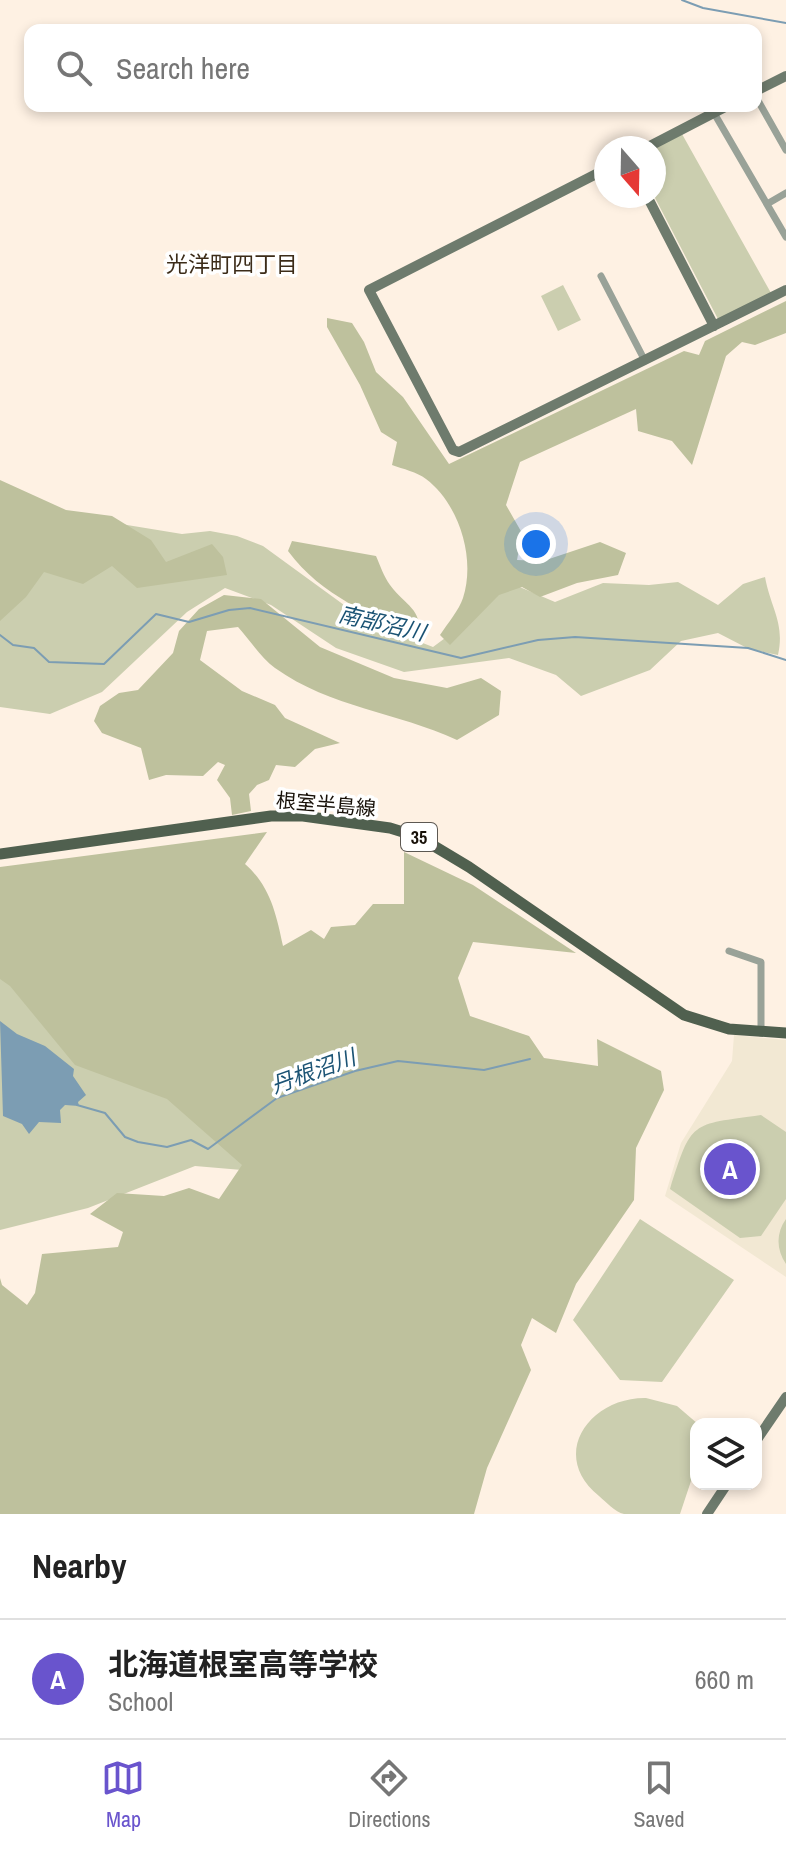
<!DOCTYPE html>
<meta charset="utf-8">
<style>
:root{--surface:#fff;--page:#f2f2f2;--text:#222;--muted:#767676;--line:#e0e0e0;--accent:#6954cd}
body{margin:0;font-family:"Archivo Narrow","Noto Sans JP",sans-serif;background:var(--page);color:var(--text)}
.controls{position:absolute;right:24px;bottom:24px;display:grid;overflow:hidden;border-radius:16px;box-shadow:0 4px 12px #0003}
.controls button{width:72px;height:72px;display:grid;place-items:center;padding:0;border:0;border-bottom:2px solid var(--line);background:var(--surface);color:var(--text);font:40px sans-serif}
.compass{position:absolute;left:594px;top:136px;width:72px;height:72px;border-radius:50%;background:var(--surface);box-shadow:0 4px 12px #0003;rotate:160deg}
.you{position:absolute;left:536px;top:544px;width:28px;height:28px;margin:-20px;border:6px solid #fff;border-radius:50%;background:#1a73e8;box-shadow:0 0 0 12px #1a73e833}
.badge{display:grid;place-items:center;width:52px;height:52px;border-radius:50%;background:var(--accent);color:#fff;font-size:26px;font-weight:700}
.pin{position:absolute;translate:-50% -50%;border:4px solid #fff;box-shadow:0 2px 8px #0006}
.list{margin:0;padding:0;list-style:none}
h2{display:flex;justify-content:space-between;align-items:center;height:104px;margin:0;padding:0 32px;font-size:34px}
h2 small{font-size:26px;font-weight:400;color:var(--muted)}
.list li{display:grid;grid-template-columns:52px 1fr auto;gap:24px;align-items:center;box-sizing:border-box;height:120px;padding:0 32px;border-top:2px solid var(--line)}
.list b{display:block;font-size:30px;white-space:nowrap}
.list p{margin:0;font-size:26px;white-space:nowrap;color:var(--muted)}
.list em{font-size:26px;font-style:normal;color:var(--muted)}
.icon{flex:none;width:44px;height:44px;fill:none;stroke:currentColor;stroke-width:2;stroke-linecap:round;stroke-linejoin:round}
.map{position:relative;flex:none;width:786px;height:1514px;overflow:hidden}
.search{position:absolute;background:var(--surface);box-shadow:0 4px 12px #0003;left:24px;right:24px;top:24px;height:88px;display:flex;align-items:center;gap:20px;box-sizing:border-box;padding:0 28px;border-radius:16px;color:var(--muted);font-size:30px}
.sheet{height:224px;background:var(--surface)}
nav{display:flex;justify-content:space-around;align-items:center;box-sizing:border-box;height:112px;border-top:2px solid var(--line);background:var(--surface);font-size:22px;color:var(--muted)}
nav a{display:grid;justify-items:center;gap:4px}
nav .on{color:var(--accent)}
.map>svg:first-child{display:block}
</style>
<div class="map">
<svg width="786" height="1514" viewBox="0 0 786 1514">
<rect width="100%" height="100%" fill="#fef1e3"/>
<path fill="#f2e8d3" d="M734,1035L786,1040V1277L665,1196L681,1143L732,1061Z"/>
<path fill="#cbceaf" d="M682,134L771,293L718,319L654,196V149Z
M563,285L581,320L558,331L541,296Z
M0,487L28,522L121,524L182,534L210,531L237,536L263,546L366,621L433,647L464,624L478,591L515,585L555,602L603,583L649,585L678,582L718,605L743,584L765,577C771,609 785,623 778,655L749,649L718,633L681,641L650,670L581,696L556,675L509,658L404,672L336,648L271,605L225,588L187,612L102,692L50,714L0,707Z
M0,942L250,1129L242,1170L195,1166L88,1208L0,1230Z
M761,1115L786,1132V1199L761,1236L740,1238L670,1189C692,1120 690,1125 761,1115Z
M640,1219L734,1280L662,1382L620,1380L573,1320Z
M786,1219V1264C776,1249 776,1233 786,1219Z
M646,1398L677,1406L698,1424L696,1466L680,1514C662,1514 641,1514 624,1514C615,1512 606,1502 599,1496C548,1455 590,1397 646,1398Z"/>
<path fill="#bec19d" d="M786,301V333L755,345L742,342L726,356L692,465L672,441L638,431L636,409L520,462L506,505L522,533L517,560L543,561L600,542L626,553L618,575L577,583L540,597L522,587L499,595L450,645L440,635C448,623 459,610 463,598C476,558 459,504 426,479C417,472 403,469 392,465L397,442L381,432L360,385L327,327V318L352,323L364,342L376,372L403,397L449,464L684,351L699,355L705,341Z
M0,480L66,510L112,516L151,540L166,562L212,544L223,557L227,575L137,588L112,566L83,584L44,572L26,597L0,621Z
M292,541L376,556C380,565 384,577 390,585C407,608 420,605 421,639C371,614 322,597 288,551Z
M224,595L261,599L320,647L394,678L447,688L481,678L501,691L499,715L457,740C397,712 331,708 275,668C261,658 250,640 238,627L207,631L200,660L242,691L275,705L285,718L340,743L315,749L295,767L276,765L269,780L257,785L249,794L251,811L232,815L230,798L217,780L225,765L218,762L203,776L166,775L149,780L141,748L102,733L94,721L100,706L119,693L138,690L173,653L179,631L199,609Z
M267,832L245,864C270,886 276,913 283,946L311,930L324,939L331,927L355,925L373,904H404V852L473,885L576,953L473,942L458,978L470,1016L529,1036L544,1058L598,1066L597,1039L661,1071L664,1090L636,1148L634,1200L576,1284L556,1333L532,1318L521,1345L531,1370L487,1468L474,1514H0V1278L2,1285L27,1305L35,1293L42,1254L118,1247L123,1232L90,1214L117,1193L164,1196L189,1188L219,1199L242,1165L167,1099L75,1065L10,986L0,979V867Z"/>
<path fill="#7c9db3" d="M0,1021L17,1034L45,1046L74,1069L73,1076L86,1095L78,1102L79,1106L65,1105L60,1110L61,1123L39,1122L29,1134L22,1124L3,1116Z"/>
<g fill="none" stroke-linecap="round" stroke-linejoin="round">
<path stroke="#7c9db3" stroke-width="2" d="M682,0L703,8L786,23
M0,635L13,645L34,648L49,662L104,664L156,614L189,622L229,610L250,608L461,658L538,640L575,637L748,648L786,660
M77,1105L105,1113L125,1137L138,1142L167,1147L191,1140L208,1149L277,1098L355,1071L398,1061L484,1070L530,1059"/>
<path stroke="#99a298" stroke-width="7" d="M756,97L786,150
M714,113L786,237
M767,204L786,193
M601,276L645,361
M729,951L761,962V1033"/>
<path stroke="#6e7b6d" stroke-width="10" d="M756,91L786,76
M646,148L727,106
M606,169L369,290L453,450L459,452L786,290
M647,196L714,326
M756,1441L786,1397
M707,1514L727,1484"/>
<path stroke="#50604f" stroke-width="11" d="M0,854L271,816H303L390,828L419,837L469,867L684,1015L729,1029L786,1033"/>
</g>
<g text-anchor="middle" dominant-baseline="central" stroke-width="7" stroke-linejoin="round" paint-order="stroke">
<rect fill="#fff" stroke="#5d5852" stroke-width="2" x="401" y="823" width="36" height="28" rx="6"/>
<g font-size="18" font-weight="bold" fill="#171008">
<text x="419" y="837">35</text>
</g>
<g font-size="20" fill="#171008" stroke="#fff">
<text transform="translate(326 804) rotate(5)">根室半島線</text>
</g>
<g font-size="22" fill="#3c2c19" stroke="#fff">
<text x="232" y="264">光洋町四丁目</text>
</g>
<g font-size="22" font-style="italic" fill="#1b5374" stroke="#fff">
<text transform="translate(382 623) rotate(13)">南部沼川</text>
<text transform="translate(313 1071) rotate(-20)">丹根沼川</text>
</g>
</g>
</svg>
<div class="controls">
<button><svg class="icon" aria-label="layers" viewBox="0 0 24 24"><path d="M12 4l9 5-9 5-9-5zM3 14l9 5 9-5"/></svg></button>
</div>
<svg class="compass" viewBox="-18 -18 36 36"><path d="M0-13l5 13h-10z" fill="#e53935"/><path d="M0 13l5-13h-10z" fill="#767676"/></svg>
<div class="you"></div>
<div class="pin badge" style="left:730px;top:1169px">A</div>
<div class="search"><svg class="icon" aria-label="search" viewBox="0 0 24 24"><circle cx="10" cy="10" r="6"/><path d="M15 15l6 6"/></svg>Search here</div>
</div>
<section class="sheet">
<h2>Nearby<small></small></h2>
<ul class="list">
<li><span class="badge">A</span><div><b>北海道根室高等学校</b><p>School</p></div><em>660 m</em></li>
</ul>
</section>
<nav>
<a class="on"><svg class="icon" aria-label="map" viewBox="0 0 24 24"><path d="M3 6l6-2 6 2 6-2v14l-6 2-6-2-6 2zM9 4v14M15 6v14"/></svg>Map</a>
<a><svg class="icon" aria-label="directions" viewBox="0 0 24 24"><path d="M12 3l9 9-9 9-9-9zM9 14v-3h6M13 9l2 2-2 2"/></svg>Directions</a>
<a><svg class="icon" aria-label="saved" viewBox="0 0 24 24"><path d="M7 4h10v16l-5-4-5 4z"/></svg>Saved</a>
</nav>
